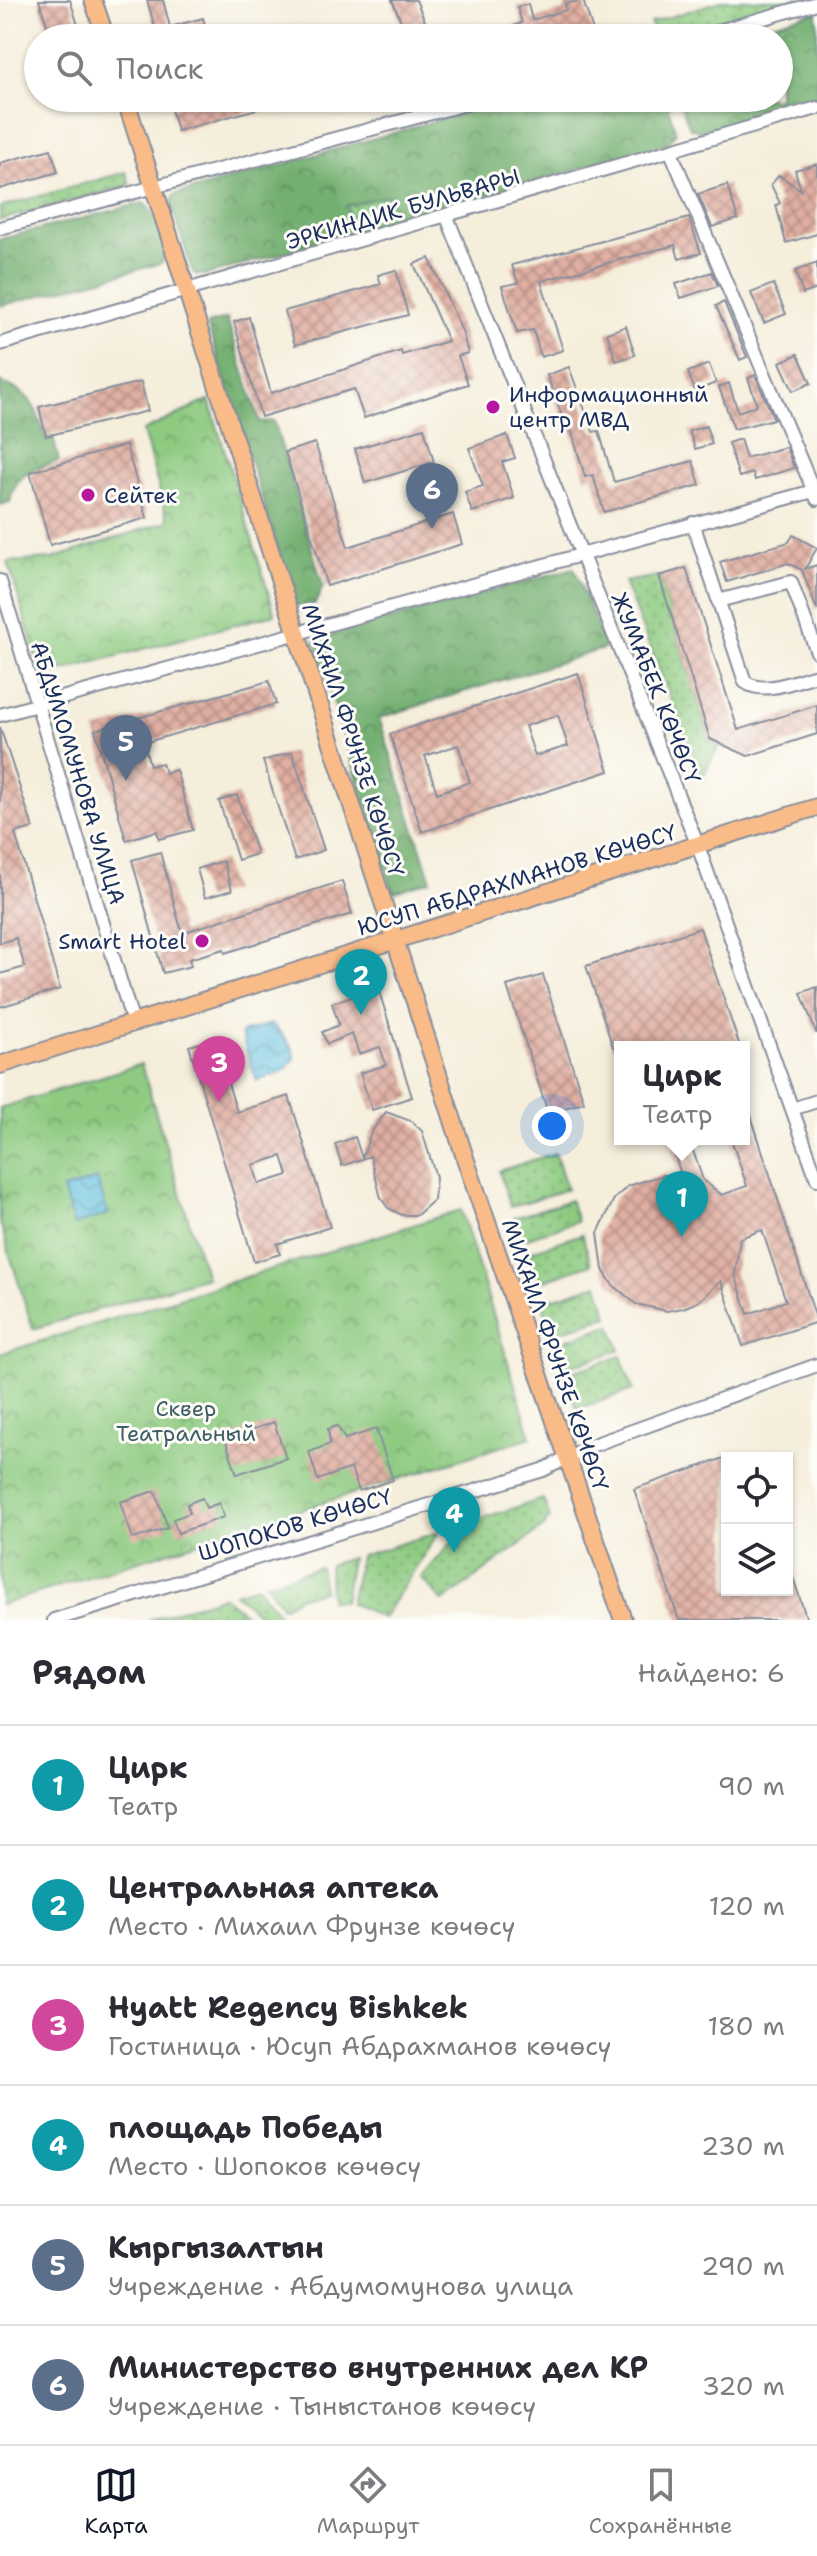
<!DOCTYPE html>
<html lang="ru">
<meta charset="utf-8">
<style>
:root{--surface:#fff;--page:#f2f2f3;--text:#2b2b33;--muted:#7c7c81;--line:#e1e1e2;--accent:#111827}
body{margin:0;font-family:"Shantell Sans",sans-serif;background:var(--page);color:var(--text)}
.controls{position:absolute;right:24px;bottom:24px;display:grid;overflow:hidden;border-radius:0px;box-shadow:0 2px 6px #0004}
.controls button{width:72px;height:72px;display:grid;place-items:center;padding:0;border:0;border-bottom:2px solid var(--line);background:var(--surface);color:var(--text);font:40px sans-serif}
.you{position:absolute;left:552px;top:1126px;width:28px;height:28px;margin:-20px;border:6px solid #fff;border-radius:50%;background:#1a73e8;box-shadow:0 0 0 12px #1a73e833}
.badge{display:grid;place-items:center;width:52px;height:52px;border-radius:50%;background:var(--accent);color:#fff;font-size:26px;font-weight:700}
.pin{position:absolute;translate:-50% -66px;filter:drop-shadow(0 2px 4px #0008)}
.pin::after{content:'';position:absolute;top:42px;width:28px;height:24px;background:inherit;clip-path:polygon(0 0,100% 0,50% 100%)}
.popup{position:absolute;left:614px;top:1041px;width:136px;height:104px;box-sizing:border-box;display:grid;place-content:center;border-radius:0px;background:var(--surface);filter:drop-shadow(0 2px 6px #0005);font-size:26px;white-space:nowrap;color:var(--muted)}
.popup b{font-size:30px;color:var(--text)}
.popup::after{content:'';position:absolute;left:50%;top:100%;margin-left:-16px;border:16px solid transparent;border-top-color:var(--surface)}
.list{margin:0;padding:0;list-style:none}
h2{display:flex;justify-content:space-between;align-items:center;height:104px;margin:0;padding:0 32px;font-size:34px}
h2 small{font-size:26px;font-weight:400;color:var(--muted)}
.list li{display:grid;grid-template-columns:52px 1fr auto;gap:24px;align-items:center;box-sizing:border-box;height:120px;padding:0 32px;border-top:2px solid var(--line)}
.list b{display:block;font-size:30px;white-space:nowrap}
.list p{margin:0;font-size:26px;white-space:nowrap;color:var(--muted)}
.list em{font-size:26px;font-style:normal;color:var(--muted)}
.icon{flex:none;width:44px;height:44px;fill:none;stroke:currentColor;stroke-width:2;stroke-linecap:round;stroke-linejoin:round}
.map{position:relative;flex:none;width:817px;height:1620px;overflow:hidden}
.search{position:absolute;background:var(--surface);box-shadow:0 2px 6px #0004;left:24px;right:24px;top:24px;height:88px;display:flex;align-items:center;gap:20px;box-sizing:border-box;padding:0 28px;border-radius:44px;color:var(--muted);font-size:30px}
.sheet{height:824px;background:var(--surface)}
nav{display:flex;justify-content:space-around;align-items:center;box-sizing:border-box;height:112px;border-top:2px solid var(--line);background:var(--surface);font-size:22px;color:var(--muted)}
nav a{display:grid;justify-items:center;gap:4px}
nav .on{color:var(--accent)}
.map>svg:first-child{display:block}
</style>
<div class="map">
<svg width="817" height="1620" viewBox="0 0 817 1620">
<defs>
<pattern id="grass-dots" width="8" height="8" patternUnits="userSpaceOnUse" patternTransform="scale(2)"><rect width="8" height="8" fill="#8ecb81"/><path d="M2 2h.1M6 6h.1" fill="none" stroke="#73a56d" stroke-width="1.8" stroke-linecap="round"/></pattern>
<pattern id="forest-crowns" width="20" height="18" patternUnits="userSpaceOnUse" patternTransform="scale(2)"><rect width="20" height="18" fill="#72af6f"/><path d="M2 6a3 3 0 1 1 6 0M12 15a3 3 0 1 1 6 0" fill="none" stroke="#5d8f5e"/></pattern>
<pattern id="park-crowns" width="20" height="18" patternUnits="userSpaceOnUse" patternTransform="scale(2)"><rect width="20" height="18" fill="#8ecb81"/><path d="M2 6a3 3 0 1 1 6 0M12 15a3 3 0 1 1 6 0" fill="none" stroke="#73a56d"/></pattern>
<pattern id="water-waves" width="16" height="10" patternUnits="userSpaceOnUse" patternTransform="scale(2)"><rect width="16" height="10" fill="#62c0e0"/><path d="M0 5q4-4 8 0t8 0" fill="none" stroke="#509cb9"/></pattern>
<pattern id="building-cross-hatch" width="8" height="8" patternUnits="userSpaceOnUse" patternTransform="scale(2)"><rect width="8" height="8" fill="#e1afa2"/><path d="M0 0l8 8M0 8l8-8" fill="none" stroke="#b68f87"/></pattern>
</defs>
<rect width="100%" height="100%" fill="#fdfcf7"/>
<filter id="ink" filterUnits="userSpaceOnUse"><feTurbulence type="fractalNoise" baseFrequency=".0125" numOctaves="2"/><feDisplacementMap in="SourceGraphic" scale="16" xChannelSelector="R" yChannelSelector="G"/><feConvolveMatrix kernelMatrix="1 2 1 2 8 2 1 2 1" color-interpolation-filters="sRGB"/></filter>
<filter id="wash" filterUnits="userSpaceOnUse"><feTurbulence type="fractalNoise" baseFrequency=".006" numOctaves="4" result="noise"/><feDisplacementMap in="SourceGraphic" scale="32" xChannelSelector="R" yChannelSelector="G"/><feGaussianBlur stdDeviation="1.8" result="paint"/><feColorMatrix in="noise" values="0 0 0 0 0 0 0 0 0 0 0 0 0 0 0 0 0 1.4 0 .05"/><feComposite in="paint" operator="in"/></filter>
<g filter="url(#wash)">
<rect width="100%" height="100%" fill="#f5eedb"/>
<path fill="url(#grass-dots)" stroke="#547d70" stroke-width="2" d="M724,0H802L675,38L659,37L650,23Z
M126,172L130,185L0,220V207Z
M659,576L710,739L719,746L702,777L624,582Z
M555,1153L567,1189L511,1207L499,1171Z
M570,1200L577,1221L522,1240L514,1218Z
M582,1234L591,1264L536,1283L526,1253Z
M598,1284L608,1316L553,1334L542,1302Z
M611,1325L620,1350L564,1368L556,1343Z
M621,1356L633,1390L577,1409L566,1374Z
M543,1499L550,1519L545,1521L546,1525L443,1602L421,1578L469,1522Z
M439,1532L383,1618L350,1603L360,1556Z
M351,1558L344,1601L330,1600L329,1565Z
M320,1567L324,1591L301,1596L282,1607L266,1583Z
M257,1586L281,1617L278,1620H265L235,1593Z
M223,1596L252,1620H149Z"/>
<path fill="url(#forest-crowns)" stroke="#466f66" stroke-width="2" d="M817,11V101L706,133L690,128L678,98H779V38H724Z
M516,98H665L676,132L667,144L206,275H196L192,271L171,204L174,195Z
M143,203C155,209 168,251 162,263L0,306V239Z
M227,319L260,422L274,421L323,586L315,604L296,606L207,324Z
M0,382C34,394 34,406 46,438L53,437L59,461C34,469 15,473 10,502L0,505Z
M574,568L606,648L379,718L431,880L393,893L314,640Z"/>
<path fill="url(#park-crowns)" stroke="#547d70" stroke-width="2" d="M388,195L395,216L353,228L347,206Z
M209,400L275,614L42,676L8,562L52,559L168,521L143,431Z
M141,1064L206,1277L33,1329L0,1223V1108Z
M461,1210L531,1437L0,1605V1354Z"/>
<path fill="url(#water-waves)" stroke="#3e789f" stroke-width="2" d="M270,1024C277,1026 288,1043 293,1049L295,1058L284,1071L256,1081L241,1033Z
M97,1179L108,1214L74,1225L63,1190Z"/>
<g id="blocks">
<path fill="url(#building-cross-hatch)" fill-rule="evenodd" d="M39,0H70L82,38H51Z
M147,0H163L170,27L203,18L209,38H158Z
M392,0H416L432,38H408Z
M583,0L593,31L571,38H483L522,23L517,7L528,4L532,20L566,10L565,4Z
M173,98H285L286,101L177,131L171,109L176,108Z
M51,149L58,172L0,189V163Z
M817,164V234L786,243L776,205L780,203L771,185L779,175L801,190L795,170Z
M727,185L738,219L712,227L698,194Z
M689,218L701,253L679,259L675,245L541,281L563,350L541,357L533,330L517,333L502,286L518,283L512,265Z
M429,258L462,331L468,353L458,356L468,384L364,418L354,389L261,417L234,322L249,317L271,393L401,351L402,355L448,341L414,264Z
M817,263V289L803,294L795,271Z
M396,270L408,315L295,345L285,311L381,284L378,275Z
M712,272L718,286L681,298L676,284Z
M773,284L786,314L764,323L751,293Z
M724,302L747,357L740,360L716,306Z
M626,326L635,355L616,361L607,333Z
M798,354L811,383L793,391L780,362Z
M709,364L716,383L695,391L688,372Z
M569,367L593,432L599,431L614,482L693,461L700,485L604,512L593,475L585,477L571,429L567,430L547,375Z
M755,375L774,419L734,429L719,387L729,383L738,412L757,405L748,378Z
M141,382L148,411L46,436L39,407Z
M706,426L712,444L695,449L689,431Z
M424,428L434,462L365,483L355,449Z
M507,435L515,458L502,462L514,498L472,512L465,492L483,486L469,448Z
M740,439L746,458L786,447L794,468L755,480L753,473L739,477L728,443Z
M315,443L348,547L453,514L462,544L327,586L285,452Z
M126,445L147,518L50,545L30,472Z
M793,535L817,548L805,569L817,565V610L802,570L788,563L727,582L720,562L789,542Z
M686,568L738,730L817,705V734L748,756L710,739L659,576Z
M578,673L609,771L422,832L390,734ZM558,715L568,746L535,756L525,726ZM458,745L470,782L437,793L425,756Z
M269,681L276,704L144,743L150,766L162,763L165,773L176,770L193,830L159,839L157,831L126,840L95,730Z
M0,727L33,828L15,833L60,989L0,1007V974L25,967L16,938L0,943Z
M292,752L324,850L295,860L263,761Z
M237,795L257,854L238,860L219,801Z
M160,852L182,933L342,881L352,914L225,953L224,949L189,959L191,966L163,973L132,860Z
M223,861L232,890L205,898L197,869Z
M700,928L740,1047H613L586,966Z
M543,975L584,1102L548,1113L507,986Z
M817,987V1033H816L801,993Z
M378,988L412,1097L372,1110L360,1073L386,1065L380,1047L359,1054L352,1034L327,1044L322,1032L339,1025L332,1003Z
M214,1039L237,1112L289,1096L330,1227L277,1244L280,1254L254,1262L189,1046ZM282,1156L288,1175L259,1184L253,1165Z
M746,1100L817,1322L743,1346L721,1281L698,1302L683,1308L667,1311L636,1304L612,1284L603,1270L598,1233L614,1199L628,1186L663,1175L682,1177L669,1139H689L703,1180L722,1195L747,1186L731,1139H744ZM762,1230L786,1301L748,1314L735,1274L740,1238Z
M386,1112L411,1121L422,1131L436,1177L434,1200L417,1215H402L388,1208L381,1198L370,1156L342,1166L335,1144L355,1137L362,1158L371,1133Z
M274,1422L286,1458L237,1474L225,1439Z
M337,1426L345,1439L376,1429L393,1480L359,1491L351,1468L318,1480L309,1452L330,1444L328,1429Z
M727,1457V1590H787L789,1565L807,1620H679L634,1489Z
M155,1491L168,1528L133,1539L120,1502Z
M202,1498L206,1508L219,1503L224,1517L178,1533L173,1519L190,1513L187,1504Z"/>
</g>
</g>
<g filter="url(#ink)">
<use href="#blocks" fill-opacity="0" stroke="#888e9c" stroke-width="2"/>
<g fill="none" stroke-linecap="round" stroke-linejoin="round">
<g stroke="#888e9c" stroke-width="16">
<path id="minor" d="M694,38L817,3
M671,152L817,499
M447,217L698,846L817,1179
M0,228L488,98
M0,344L817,108
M693,523L745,682C765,696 796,680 817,675
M0,581L133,1023
M718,601L791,582L817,652
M0,715L817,490
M792,1109L817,1101
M54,1620L543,1470L593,1445L817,1365"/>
</g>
<g stroke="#888e9c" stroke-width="20">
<path id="major" d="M93,0L106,38
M125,98L467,1164L623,1620
M0,1065L817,807"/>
</g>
<use href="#minor" stroke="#fff" stroke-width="12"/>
<use href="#major" stroke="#f9bc89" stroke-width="16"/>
</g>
</g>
<g fill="#b5179e" stroke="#fdfcf7" stroke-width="3">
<circle cx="493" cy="407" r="8"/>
<circle cx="88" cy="495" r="8"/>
<circle cx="202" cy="941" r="8"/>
</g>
<g text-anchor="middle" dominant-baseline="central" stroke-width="6" stroke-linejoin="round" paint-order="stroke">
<g font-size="22" fill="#1b2f5e" stroke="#fdfcf7">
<text transform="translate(403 209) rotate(-16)">ЭРКИНДИК БУЛЬВАРЫ</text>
<text transform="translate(656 688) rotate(68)">ЖУМАБЕК КӨЧӨСҮ</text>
<text transform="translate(353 740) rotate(72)">МИХАИЛ ФРУНЗЕ КӨЧӨСҮ</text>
<text transform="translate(78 773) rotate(73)">АБДУМОМУНОВА УЛИЦА</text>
<text transform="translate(517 880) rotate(-17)">ЮСУП АБДРАХМАНОВ КӨЧӨСҮ</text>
<text transform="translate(555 1355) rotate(71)">МИХАИЛ ФРУНЗЕ КӨЧӨСҮ</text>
<text transform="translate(295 1525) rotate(-17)">ШОПОКОВ КӨЧӨСҮ</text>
</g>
<g font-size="22" fill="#1b2f5e" stroke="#fdfcf7" text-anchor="start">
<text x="509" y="394">Информационный<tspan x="509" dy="25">центр МВД</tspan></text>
<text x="104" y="495">Сейтек</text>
<text x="186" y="941" text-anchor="end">Smart Hotel</text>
</g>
<g font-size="22" fill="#3e5e68" stroke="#fdfcf7">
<text x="186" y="1408">Сквер<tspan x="186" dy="25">Театральный</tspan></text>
</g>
</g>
</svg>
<div class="controls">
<button><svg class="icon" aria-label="locate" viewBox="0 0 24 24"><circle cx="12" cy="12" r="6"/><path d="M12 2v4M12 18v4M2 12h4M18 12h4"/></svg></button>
<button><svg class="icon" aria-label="layers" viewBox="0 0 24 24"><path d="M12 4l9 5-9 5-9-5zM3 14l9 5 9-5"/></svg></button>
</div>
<div class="you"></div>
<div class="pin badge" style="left:682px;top:1237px;background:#0f9aa8">1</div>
<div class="popup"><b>Цирк</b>Театр</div>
<div class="pin badge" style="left:361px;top:1015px;background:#0f9aa8">2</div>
<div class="pin badge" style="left:219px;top:1102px;background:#d1479c">3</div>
<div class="pin badge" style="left:454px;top:1553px;background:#0f9aa8">4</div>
<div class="pin badge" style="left:126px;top:781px;background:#5c6f8a">5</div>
<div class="pin badge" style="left:432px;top:529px;background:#5c6f8a">6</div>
<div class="search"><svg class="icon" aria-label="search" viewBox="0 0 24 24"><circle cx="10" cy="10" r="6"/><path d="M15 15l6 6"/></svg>Поиск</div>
</div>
<section class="sheet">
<h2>Рядом<small>Найдено: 6</small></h2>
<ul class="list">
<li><span class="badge" style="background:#0f9aa8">1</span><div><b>Цирк</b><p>Театр</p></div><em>90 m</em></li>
<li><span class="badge" style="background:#0f9aa8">2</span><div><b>Центральная аптека</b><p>Место · Михаил Фрунзе көчөсү</p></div><em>120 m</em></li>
<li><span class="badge" style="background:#d1479c">3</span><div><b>Hyatt Regency Bishkek</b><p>Гостиница · Юсуп Абдрахманов көчөсү</p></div><em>180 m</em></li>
<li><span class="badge" style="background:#0f9aa8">4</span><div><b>площадь Победы</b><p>Место · Шопоков көчөсү</p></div><em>230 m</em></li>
<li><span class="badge" style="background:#5c6f8a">5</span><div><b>Кыргызалтын</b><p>Учреждение · Абдумомунова улица</p></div><em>290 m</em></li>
<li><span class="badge" style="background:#5c6f8a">6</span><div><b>Министерство внутренних дел КР</b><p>Учреждение · Тыныстанов көчөсү</p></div><em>320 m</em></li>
</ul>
</section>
<nav>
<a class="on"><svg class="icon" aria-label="map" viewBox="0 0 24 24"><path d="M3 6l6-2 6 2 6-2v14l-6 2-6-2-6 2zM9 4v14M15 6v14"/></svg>Карта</a>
<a><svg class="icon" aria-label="directions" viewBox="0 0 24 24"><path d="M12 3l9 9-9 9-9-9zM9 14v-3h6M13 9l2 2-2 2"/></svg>Маршрут</a>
<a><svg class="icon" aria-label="saved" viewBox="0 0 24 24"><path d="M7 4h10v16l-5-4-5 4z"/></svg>Сохранённые</a>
</nav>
